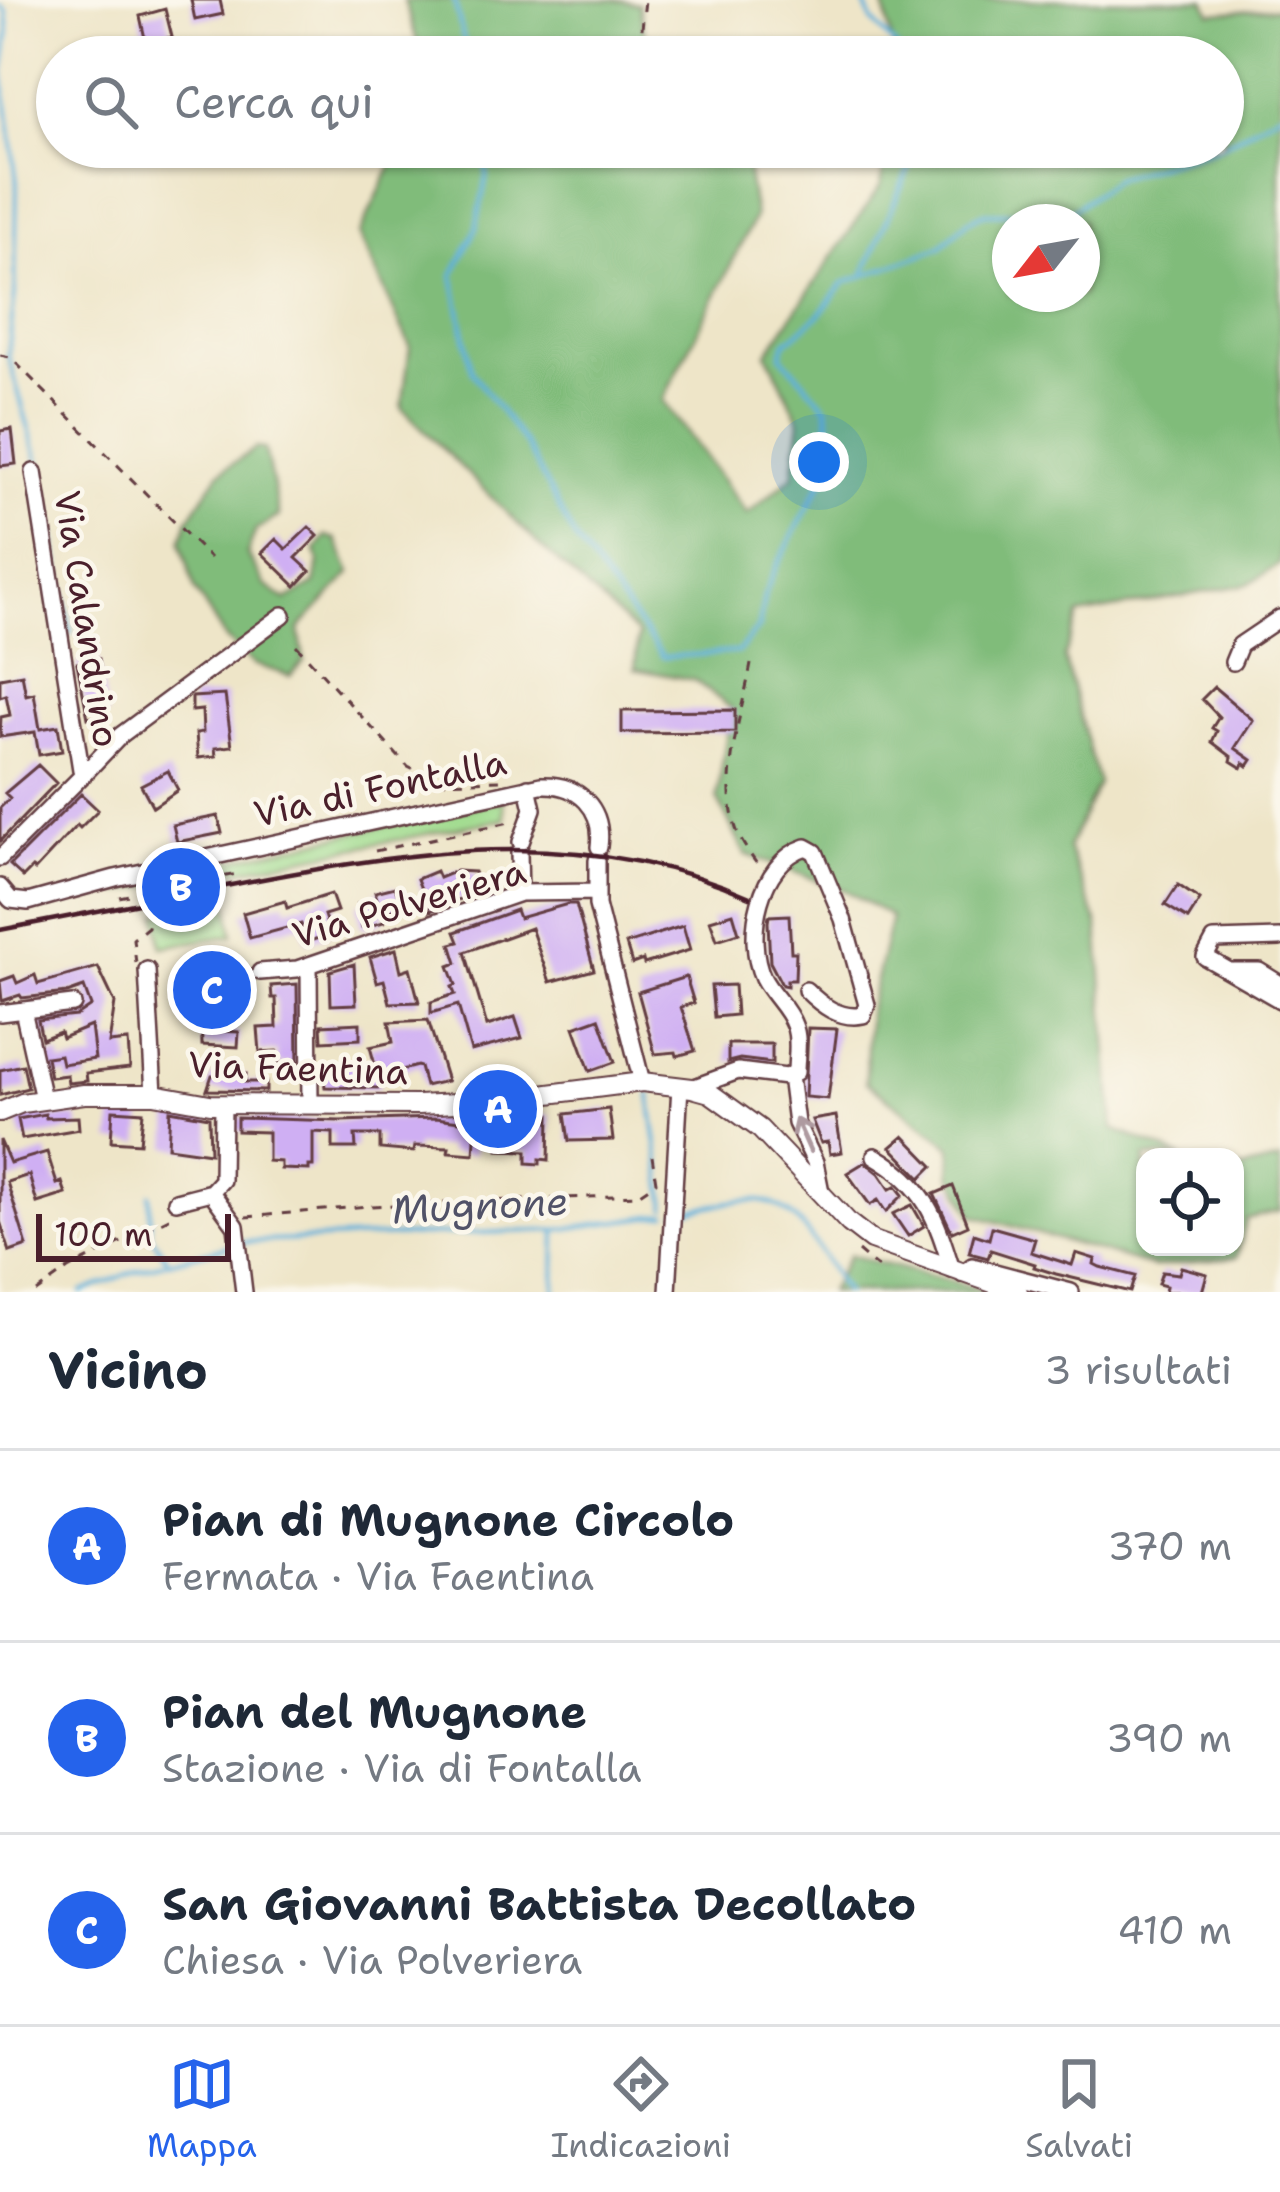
<!DOCTYPE html>
<html lang="it">
<meta charset="utf-8">
<style>
:root{--surface:#fff;--page:#f2f2f3;--text:#1f2937;--muted:#747a83;--line:#e0e1e3;--accent:#2563eb}
body{margin:0;font-family:"Shantell Sans",sans-serif;background:var(--page);color:var(--text)}
.controls{position:absolute;right:36px;bottom:36px;display:grid;overflow:hidden;border-radius:24px;box-shadow:0 3px 9px #0004}
.controls button{width:108px;height:108px;display:grid;place-items:center;padding:0;border:0;border-bottom:3px solid var(--line);background:var(--surface);color:var(--text);font:60px sans-serif}
.compass{position:absolute;left:992px;top:204px;width:108px;height:108px;border-radius:50%;background:var(--surface);box-shadow:0 3px 9px #0004;rotate:239deg}
.scale{position:absolute;left:36px;bottom:30px;width:195px;box-sizing:border-box;padding-left:12px;border:6px solid #4a1f2b;border-top:0;font-size:33px;line-height:42px;white-space:nowrap;color:#4a1f2b;-webkit-text-stroke:9px #fbf7ec;paint-order:stroke}
.you{position:absolute;left:819px;top:462px;width:42px;height:42px;margin:-30px;border:9px solid #fff;border-radius:50%;background:#1a73e8;box-shadow:0 0 0 18px #1a73e833}
.badge{display:grid;place-items:center;width:78px;height:78px;border-radius:50%;background:var(--accent);color:#fff;font-size:39px;font-weight:700}
.pin{position:absolute;translate:-50% -50%;border:6px solid #fff;box-shadow:0 3px 12px #0006}
.list{margin:0;padding:0;list-style:none}
h2{display:flex;justify-content:space-between;align-items:center;height:156px;margin:0;padding:0 48px;font-size:51px}
h2 small{font-size:39px;font-weight:400;color:var(--muted)}
.list li{display:grid;grid-template-columns:78px 1fr auto;gap:36px;align-items:center;box-sizing:border-box;height:192px;padding:0 48px;border-top:3px solid var(--line)}
.list b{display:block;font-size:45px;white-space:nowrap}
.list p{margin:0;font-size:39px;white-space:nowrap;color:var(--muted)}
.list em{font-size:39px;font-style:normal;color:var(--muted)}
.icon{flex:none;width:66px;height:66px;fill:none;stroke:currentColor;stroke-width:2;stroke-linecap:round;stroke-linejoin:round}
.map{position:relative;flex:none;width:1280px;height:1292px;overflow:hidden}
.search{position:absolute;background:var(--surface);box-shadow:0 3px 9px #0004;left:36px;right:36px;top:36px;height:132px;display:flex;align-items:center;gap:30px;box-sizing:border-box;padding:0 42px;border-radius:66px;color:var(--muted);font-size:45px}
.sheet{height:732px;background:var(--surface)}
nav{display:flex;justify-content:space-around;align-items:center;box-sizing:border-box;height:168px;border-top:3px solid var(--line);background:var(--surface);font-size:33px;color:var(--muted)}
nav a{display:grid;justify-items:center;gap:6px}
nav .on{color:var(--accent)}
.map>svg:first-child{display:block}
</style>
<div class="map">
<svg width="1280" height="1292" viewBox="0 0 1280 1292">
<rect width="100%" height="100%" fill="#fbf7ec"/>
<filter id="ink" filterUnits="userSpaceOnUse"><feTurbulence type="fractalNoise" baseFrequency=".00833" numOctaves="2"/><feDisplacementMap in="SourceGraphic" scale="24" xChannelSelector="R" yChannelSelector="G"/><feConvolveMatrix kernelMatrix="1 2 1 2 8 2 1 2 1" color-interpolation-filters="sRGB"/></filter>
<filter id="wash" filterUnits="userSpaceOnUse"><feTurbulence type="fractalNoise" baseFrequency=".004" numOctaves="4" result="noise"/><feDisplacementMap in="SourceGraphic" scale="48" xChannelSelector="R" yChannelSelector="G"/><feGaussianBlur stdDeviation="2.7" result="paint"/><feColorMatrix in="noise" values="0 0 0 0 0 0 0 0 0 0 0 0 0 0 0 0 0 1.4 0 .05"/><feComposite in="paint" operator="in"/></filter>
<g filter="url(#wash)">
<rect width="100%" height="100%" fill="#eee5c8"/>
<path fill="#a1dc8f" stroke="#767e5d" stroke-width="3" d="M503,800L505,819L120,893L119,887L142,879Z
M228,903L233,935L162,947L157,914Z"/>
<path fill="#80bc7a" stroke="#656e52" stroke-width="3" fill-rule="evenodd" d="M404,0H614L639,4L646,42L654,57H415L417,41Z
M883,0H1205L1211,13L1280,8V564L1248,584L1079,615L1064,657L1098,783L1068,848L1098,924L1114,1129L1182,1157H1145V1247H1235V1171L1280,1160V1211L1246,1219L1237,1257L1155,1267L973,1215L951,1174L952,1147L866,1082L868,1013L891,917L847,891L745,854L717,798L731,708L694,680L635,669L638,634L540,546L402,408L410,346L359,235L400,147H705L747,168L755,217L663,400L747,514L793,476L800,421L767,353L881,185L887,147H1223V57H895ZM1010,222H1082V294H1010Z
M256,448L265,449L279,516L256,530L247,554L265,585L286,600L315,584L319,561L316,550L326,536L336,539L351,573L299,629L304,661L290,676L253,664L225,638L195,590L181,541L189,519L219,473Z
M849,1255L993,1292H829Z"/>
<g fill="none" stroke-linecap="round" stroke-linejoin="round">
<path stroke="#5fb1da" stroke-width="4.5" d="M454,0L468,57
M863,0L872,21L905,57
M0,6L7,12L9,31L3,72L17,183L15,293L8,356L41,470
M1223,145L1280,112
M483,147L487,174L476,229L453,275L472,372L526,446L575,539L663,657L738,652L759,627L764,596L776,567L834,459L827,408L781,355L785,343L820,314L844,283L939,248L968,221L985,213H1069L1116,178L1219,147
M864,274L918,147
M44,487L71,633
M650,1095L666,1208
M150,1194V1234L168,1261
M678,1213C705,1208 746,1194 773,1204C805,1216 827,1265 845,1292
M82,1292L138,1270L244,1242L556,1230L667,1214
M555,1292L556,1232"/>
</g>
<g id="blocks">
<path fill="#cfaff3" d="M191,0H220L223,14L195,20Z
M165,9L172,37L146,43L140,16Z
M12,429L16,464L0,466V431Z
M309,527L318,536L296,558L310,571L296,586L262,553L276,539L286,549Z
M99,659L108,715L88,718L77,663Z
M22,674L26,695L34,693L40,729L58,726L62,751L39,755L35,732L0,737L1,717L10,715L6,695L0,697V678Z
M1214,687L1253,720L1235,748L1252,760L1248,766L1244,763L1242,768L1231,761L1232,757L1212,742L1217,731L1212,728L1219,717L1202,699Z
M225,695L232,746L215,748L216,756L198,758L196,733L203,732L202,710L192,711V697Z
M735,710V732L622,733V711Z
M38,765L56,783L0,841V808L10,798L5,793Z
M168,771L178,790L153,807L141,785Z
M81,794L98,810L80,828L77,825L35,870L32,868L23,877L10,865Z
M218,816L222,833L177,842L173,825Z
M436,871L439,878L456,871L474,872L481,891L430,911L417,879Z
M1178,885L1200,900L1188,919L1165,905Z
M395,887L403,907L382,913L384,922L362,928L357,904L377,899L375,892Z
M331,894L337,911L324,915L330,934L307,942L301,924L250,938L243,913L285,901L287,908Z
M568,904H576L594,970L550,982L531,928L465,952L487,1026L515,1017L522,1038L471,1051L458,1005L431,1013V1002L455,994L452,987L456,985L449,966L457,963L451,944L459,942L455,932L516,910L519,918Z
M733,913L739,933L717,940L710,920Z
M789,915L791,952H796L795,980H787V986L782,985L770,962L768,922L769,916Z
M683,926L690,950L644,964L643,960L632,964L626,944Z
M396,949L401,971L410,968L419,1002L390,1003L384,980L377,982L370,957Z
M354,964L356,1004L331,1005L330,971Z
M98,967L115,1003L109,1043L128,1041L130,1068L86,1073L87,1081L68,1083L67,1075L50,1077L46,1057L60,1055L62,1064L95,1059L91,1026L62,1038L60,1032L42,1039L38,1020L76,1016L91,1006L84,987L67,993L22,998L20,995L2,1001L0,981L14,976L17,983L35,975L38,984Z
M686,977L694,1003L681,1007L695,1051L677,1056L676,1052L655,1054L638,992Z
M230,978L241,979L238,1011L223,1010L222,1031L239,1032L238,1047L202,1045L201,1000L184,998L186,979L229,982Z
M297,984L298,1063L278,1064L277,1051L260,1052L258,1028L277,1027L276,998H272L271,986Z
M734,985L736,1015L714,1017L711,986Z
M599,1018L615,1062L590,1071L574,1027Z
M428,1020L447,1081L425,1086L420,1067L417,1066L378,1076L380,1088L325,1087L322,1065H375L370,1047L393,1042L389,1022Z
M360,1023V1039L322,1041L321,1025Z
M808,1028L837,1029L828,1099L805,1097Z
M728,1044H772V1063L740,1059L728,1062Z
M23,1065L28,1088L0,1095V1070Z
M246,1074L245,1082H266V1091L207,1090L212,1075Z
M609,1109L613,1140L569,1141L565,1114Z
M113,1110L143,1112L140,1143L111,1141Z
M170,1110L209,1117L210,1153L168,1147Z
M45,1114L46,1118L78,1117L79,1129L22,1139L18,1119Z
M524,1114L550,1115L549,1160L540,1159V1164L527,1163V1151L498,1150V1135L503,1136L504,1128H524Z
M836,1116L842,1152L830,1154L828,1142L821,1143L812,1120Z
M237,1118L340,1121L436,1118L476,1123L474,1154L448,1152L449,1147L415,1146L414,1152L380,1149V1135H355L356,1148H333V1133L313,1132V1166H309V1170L281,1169V1162L268,1161V1132L237,1131Z
M904,1136L933,1166L921,1178L891,1147Z
M0,1140L10,1163L47,1152L57,1184L62,1182L66,1194L37,1203L29,1175L7,1182L27,1246L10,1252L0,1221Z
M865,1162L879,1173L890,1189L896,1186L903,1195L886,1212L878,1200L870,1205L847,1173Z
M953,1186L968,1225L952,1232L934,1194Z
M912,1205L924,1226L908,1236L893,1214Z
M992,1227L1035,1239L1031,1252L1072,1265L1076,1253L1095,1259L1094,1264L1100,1267L1135,1276L1130,1292L1056,1274L1034,1267L1035,1264L991,1250L988,1258L969,1253L974,1234L989,1239Z
M1181,1267L1207,1274L1202,1292H1165L1166,1286L1158,1284L1162,1272L1179,1274Z"/>
</g>
</g>
<g filter="url(#ink)">
<use href="#blocks" fill-opacity="0" stroke="#633d43" stroke-width="3"/>
<g fill="none" stroke-linecap="round" stroke-linejoin="round">
<g stroke="#633d43" stroke-width="20">
<path id="minor" d="M1233,662L1240,645L1280,618
M82,776L121,735L283,615
M521,842L533,809L528,787
M519,853L520,893
M0,858L82,776L34,472
M597,860V905L642,1082
M0,887L11,900L28,902L115,878L541,785C579,783 604,809 599,847
M1280,938L1214,940L1205,957L1280,1000
M309,965L310,1105
M147,970L154,1094
M1234,971H1259L1280,984
M260,972L297,969L520,893L596,892
M23,1010L43,1099
M0,1013L73,1004
M790,1076L796,1123L815,1162L821,1192
M692,1088L738,1071L786,1077L796,1072C796,1058 800,1039 794,1025C788,1008 771,994 763,978C744,937 759,862 806,847L815,852L843,919L867,1005L863,1015C840,1020 821,1005 806,990
M875,1156C925,1185 936,1217 952,1270
M211,1192L236,1226L244,1292
M176,1201L211,1192L222,1180L223,1105
M962,1274L972,1266L1071,1292
M668,1292L680,1086"/>
</g>
<g stroke="#633d43" stroke-width="22">
<path id="major" d="M0,1112L22,1103L84,1094H154L210,1104L418,1105L494,1101L642,1082L692,1088L710,1093L760,1129L849,1223L871,1240L1018,1292"/>
</g>
<path stroke="#633d43" stroke-width="3" stroke-dasharray="9 9" stroke-linecap="butt" d="M640,47L645,0
M0,355L10,357L210,558
M296,645L408,767L439,782L500,780
M751,664C742,713 720,775 735,825C739,840 750,854 759,867
M375,851L510,822
M119,897L237,874V878
M136,963L133,939L148,927L153,908
M246,1217L369,1206L637,1195L656,1182L652,1156
M858,1251L877,1267L884,1263
M36,1292L68,1269L175,1215"/>
<use href="#minor" stroke="#fff" stroke-width="15"/>
<use href="#major" stroke="#fff" stroke-width="18"/>
<path stroke="#4a1f2b" stroke-width="4.5" d="M0,930C75,915 151,901 226,886C401,852 581,821 750,897"/>
</g>
<defs><path id="oneway-shaft" d="M-6 0H5M1.5-3L5.5 0L1.5 3" fill="none" stroke-width="1.6" stroke-linecap="round" stroke-linejoin="round" transform="scale(3)"/></defs>
<use stroke="#ae9aa0" href="#oneway-shaft" transform="translate(803 1135) rotate(-114)"/>
</g>
<g text-anchor="middle" dominant-baseline="central" stroke-width="9" stroke-linejoin="round" paint-order="stroke">
<g font-size="36" fill="#4a1f2b" stroke="#fbf7ec">
<text transform="translate(87 619) rotate(81)">Via Calandrino</text>
<text transform="translate(380 788) rotate(-12)">Via di Fontalla</text>
<text transform="translate(409 903) rotate(-16)">Via Polveriera</text>
<text transform="translate(298 1068) rotate(2)">Via Faentina</text>
</g>
<g font-size="39" font-style="italic" fill="#515268" stroke="#fbf7ec">
<text transform="translate(480 1205) rotate(-3)">Mugnone</text>
</g>
</g>
</svg>
<div class="controls">
<button><svg class="icon" aria-label="locate" viewBox="0 0 24 24"><circle cx="12" cy="12" r="6"/><path d="M12 2v4M12 18v4M2 12h4M18 12h4"/></svg></button>
</div>
<svg class="compass" viewBox="-18 -18 36 36"><path d="M0-13l5 13h-10z" fill="#e53935"/><path d="M0 13l5-13h-10z" fill="#747a83"/></svg>
<div class="scale">100 m</div>
<div class="you"></div>
<div class="pin badge" style="left:498px;top:1109px">A</div>
<div class="pin badge" style="left:181px;top:887px">B</div>
<div class="pin badge" style="left:212px;top:990px">C</div>
<div class="search"><svg class="icon" aria-label="search" viewBox="0 0 24 24"><circle cx="10" cy="10" r="6"/><path d="M15 15l6 6"/></svg>Cerca qui</div>
</div>
<section class="sheet">
<h2>Vicino<small>3 risultati</small></h2>
<ul class="list">
<li><span class="badge">A</span><div><b>Pian di Mugnone Circolo</b><p>Fermata · Via Faentina</p></div><em>370 m</em></li>
<li><span class="badge">B</span><div><b>Pian del Mugnone</b><p>Stazione · Via di Fontalla</p></div><em>390 m</em></li>
<li><span class="badge">C</span><div><b>San Giovanni Battista Decollato</b><p>Chiesa · Via Polveriera</p></div><em>410 m</em></li>
</ul>
</section>
<nav>
<a class="on"><svg class="icon" aria-label="map" viewBox="0 0 24 24"><path d="M3 6l6-2 6 2 6-2v14l-6 2-6-2-6 2zM9 4v14M15 6v14"/></svg>Mappa</a>
<a><svg class="icon" aria-label="directions" viewBox="0 0 24 24"><path d="M12 3l9 9-9 9-9-9zM9 14v-3h6M13 9l2 2-2 2"/></svg>Indicazioni</a>
<a><svg class="icon" aria-label="saved" viewBox="0 0 24 24"><path d="M7 4h10v16l-5-4-5 4z"/></svg>Salvati</a>
</nav>
